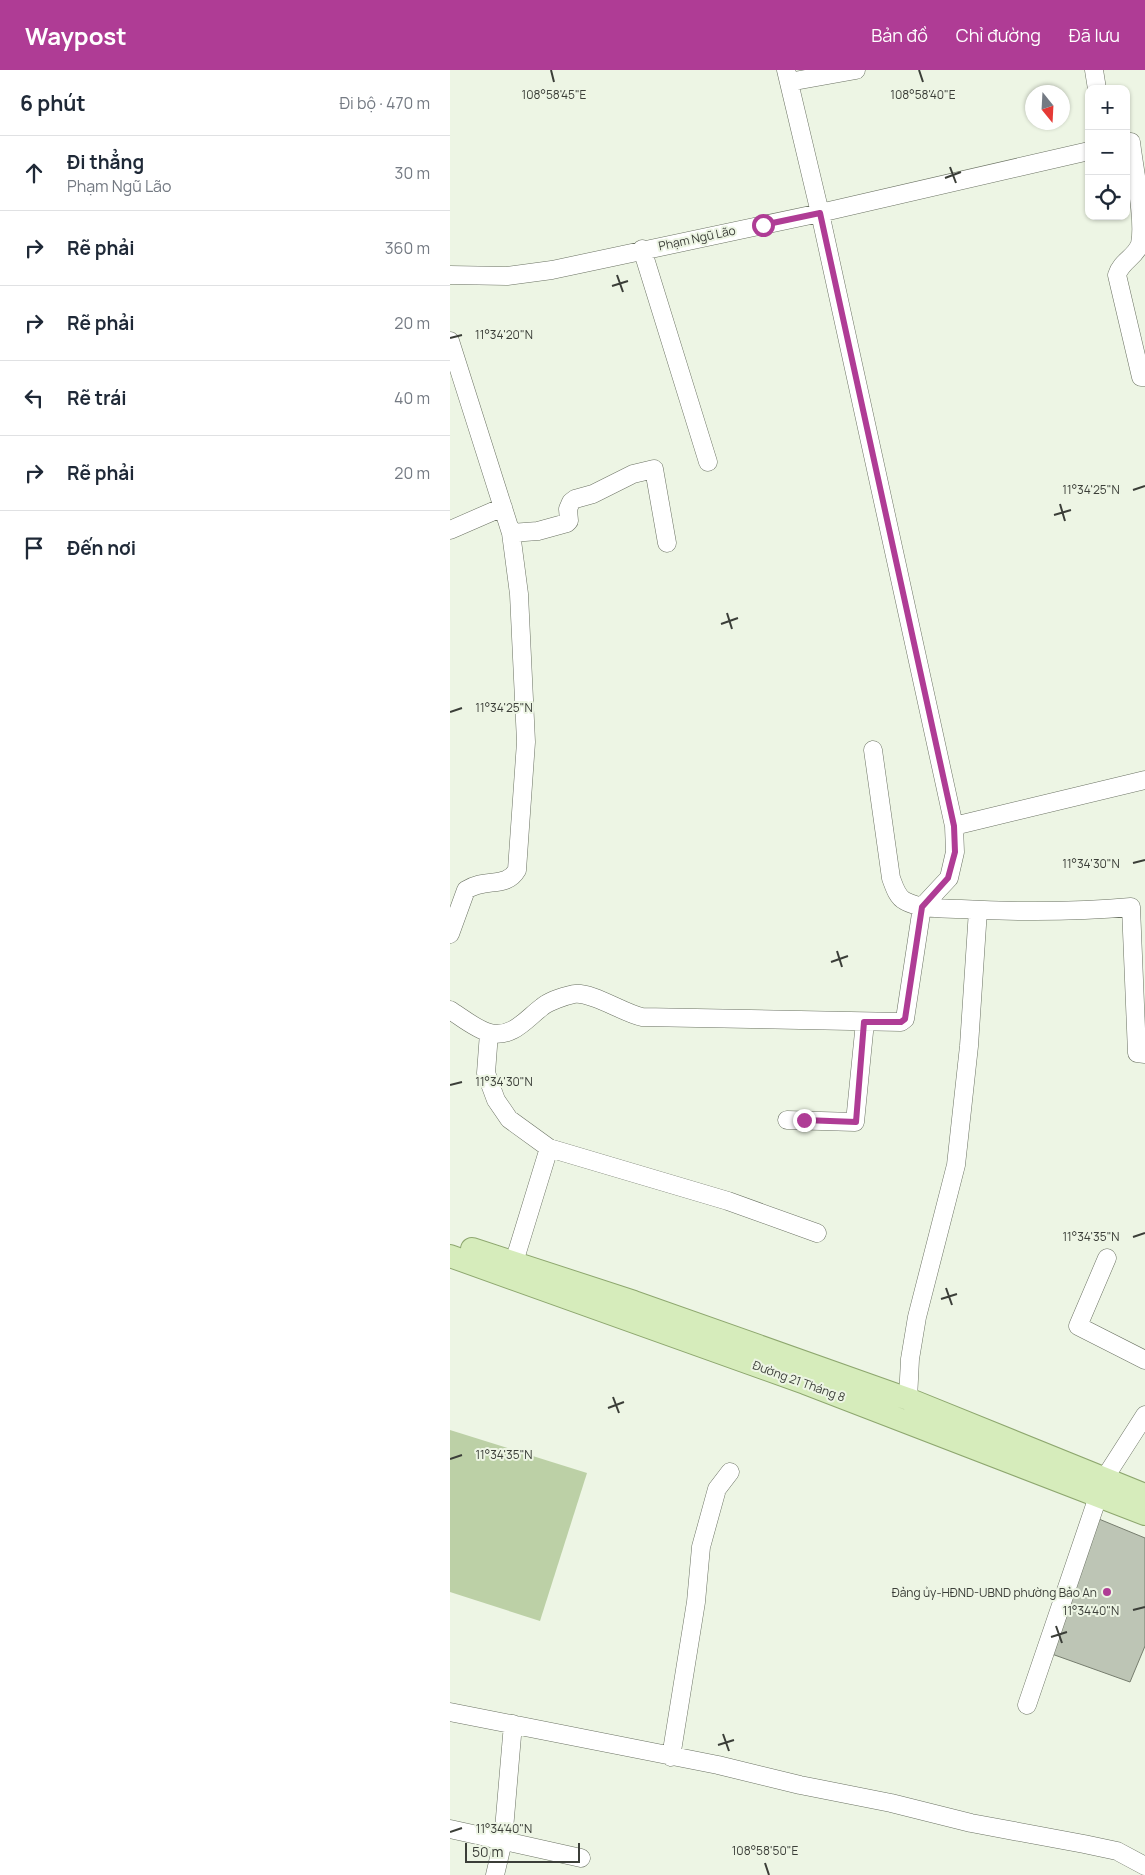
<!DOCTYPE html>
<html lang="vi">
<meta charset="utf-8">
<style>
:root{--surface:#fff;--page:#f6f6f7;--text:#1f2937;--muted:#747a83;--line:#e0e1e3;--accent:#af3c95}
body{margin:0;font-family:Manrope,sans-serif;background:var(--page);color:var(--text)}
.controls{position:absolute;right:15px;top:15px;display:grid;overflow:hidden;border-radius:10px;box-shadow:0 1px 4px #0004}
.controls button{width:45px;height:45px;display:grid;place-items:center;padding:0;border:0;border-bottom:1px solid var(--line);background:var(--surface);color:var(--text);font:25px sans-serif}
.compass{position:absolute;left:575px;top:15px;width:45px;height:45px;border-radius:50%;background:var(--surface);box-shadow:0 1px 4px #0004;rotate:162deg}
.scale{position:absolute;left:15px;bottom:12px;width:115px;box-sizing:border-box;padding-left:5px;border:2px solid #3b3e38;border-top:0;font-size:14px;line-height:18px;white-space:nowrap;color:#3b3e38;-webkit-text-stroke:4px #edf5e4;paint-order:stroke}
.stop{position:absolute;width:15px;height:15px;margin:-11px;border:4px solid #af3c95;border-radius:50%;background:#fff}
.stop.end{background:#af3c95;border-color:#fff;box-shadow:0 1px 5px #0008}
.list{margin:0;padding:0;list-style:none}
h2{display:flex;justify-content:space-between;align-items:center;height:65px;margin:0;padding:0 20px;font-size:21px}
h2 small{font-size:16px;font-weight:400;color:var(--muted)}
.list li{display:grid;grid-template-columns:32px 1fr auto;gap:15px;align-items:center;box-sizing:border-box;height:75px;padding:0 20px;border-top:1px solid var(--line)}
.list b{display:block;font-size:19px;white-space:nowrap}
.list p{margin:0;font-size:16px;white-space:nowrap;color:var(--muted)}
.list em{font-size:16px;font-style:normal;color:var(--muted)}
.icon{flex:none;width:28px;height:28px;fill:none;stroke:currentColor;stroke-width:2;stroke-linecap:round;stroke-linejoin:round}
.map{position:relative;flex:none;width:695px;height:1805px;overflow:hidden}
header{display:flex;align-items:center;gap:30px;box-sizing:border-box;height:70px;padding:0 25px;background:var(--accent);color:#fff}
header strong{font-size:24px}
nav{display:flex;gap:28px;margin-inline-start:auto;font-size:18px}
main{display:flex}
aside{flex:1;background:var(--surface)}
.map>svg:first-child{display:block}
</style>
<header>
<strong>Waypost</strong>
<nav><a>Bản đồ</a><a>Chỉ đường</a><a>Đã lưu</a></nav>
</header>
<main>
<aside>
<h2>6 phút<small>Đi bộ · 470 m</small></h2>
<ul class="list">
<li><svg class="icon" aria-label="ahead" viewBox="0 0 24 24"><path d="M12 20V5M6 11l6-6 6 6"/></svg><div><b>Đi thẳng</b><p>Phạm Ngũ Lão</p></div><em>30 m</em></li>
<li><svg class="icon" aria-label="right" viewBox="0 0 24 24"><path d="M7 20v-9h11M14 6l5 5-5 5"/></svg><div><b>Rẽ phải</b></div><em>360 m</em></li>
<li><svg class="icon" aria-label="right" viewBox="0 0 24 24"><path d="M7 20v-9h11M14 6l5 5-5 5"/></svg><div><b>Rẽ phải</b></div><em>20 m</em></li>
<li><svg class="icon" aria-label="left" viewBox="0 0 24 24"><path d="M17 20v-9H6M10 6l-5 5 5 5"/></svg><div><b>Rẽ trái</b></div><em>40 m</em></li>
<li><svg class="icon" aria-label="right" viewBox="0 0 24 24"><path d="M7 20v-9h11M14 6l5 5-5 5"/></svg><div><b>Rẽ phải</b></div><em>20 m</em></li>
<li><svg class="icon" aria-label="arrive" viewBox="0 0 24 24"><path d="M6 21V4h12l-3 4 3 4H6"/></svg><div><b>Đến nơi</b></div></li>
</ul>
</aside>
<div class="map">
<svg width="695" height="1805" viewBox="0 0 695 1805">
<rect width="100%" height="100%" fill="#edf5e4"/>
<path fill="#bcd0a6" d="M0,1360L137,1403L90,1551L0,1522Z"/>
<path fill="#bdc5b5" stroke="#767d6e" d="M644,1447L695,1468V1576L680,1612L599,1583Z"/>
<g fill="none" stroke-linecap="round" stroke-linejoin="round">
<g stroke="#6b7263" stroke-width="19">
<path id="minor" d="M644,0L647,19
M339,12L406,0
M681,72C684,98 695,151 690,174C686,187 671,191 667,205L691,307H695
M192,179L258,392
M0,205L57,206L102,200L370,143L639,81
M0,271L61,463L69,524L76,672L67,800C56,819 36,807 16,820L0,864
M0,460L53,437
M61,463L88,461L117,453L119,451L118,439L121,432L125,429L143,424L183,404L204,399L217,473
M423,680L441,808C444,816 447,827 455,831C472,840 493,838 511,839C568,842 625,842 681,837L687,983L695,984
M504,756L695,710
M0,940C11,947 27,960 40,963C63,968 76,949 92,937C99,931 115,926 124,924C141,921 173,943 192,947L451,952L455,949L472,837L499,808L505,782L504,756L370,143L336,0
M39,963L36,1003L46,1030L59,1049L99,1078L278,1131L367,1163
M337,1050L405,1052L415,952
M657,1188L628,1256L695,1290
M64,1192L99,1078
M458,1329L460,1289L467,1247L506,1095L519,976L528,840
M577,1635L654,1409L695,1345
M0,1642L268,1695L350,1715L441,1733L521,1753L634,1774L667,1781L695,1796
M221,1687L246,1532L251,1477L267,1419L280,1402
M0,1759L131,1788
M45,1805L53,1771L63,1654"/>
</g>
<g stroke="#8ea76f" stroke-width="24">
<path id="major" d="M22,1179L184,1232L458,1329L695,1425
M0,1186L355,1313L695,1444"/>
</g>
<use href="#minor" stroke="#fff" stroke-width="18"/>
<use href="#major" stroke="#d6ecbb" stroke-width="22"/>
</g>
<g fill="none" stroke-linecap="round" stroke-linejoin="round">
<path stroke="#af3c95" stroke-width="6" d="M313,155L370,143L504,756L505,782L498,808L472,837L455,949L451,952H414L406,1052L354,1050"/>
</g>
<path fill="none" stroke="#3b3e38" stroke-width="2" d="M101,0L104,12M469,0L473,12M500,97L506,113M495,108L511,102M167,205L173,222M162,216L178,211M0,268L12,265M683,420L695,416M610,434L615,451M604,445L621,440M277,543L282,559M271,554L288,548M0,642L12,638M683,793L695,790M387,881L392,897M381,892L398,886M0,1015L12,1012M683,1167L695,1163M496,1218L502,1235M491,1229L507,1224M163,1327L169,1343M158,1338L174,1332M0,1389L12,1385M683,1540L695,1537M606,1556L612,1573M601,1567L617,1562M273,1664L279,1681M268,1675L284,1670M0,1762L12,1758M315,1793L319,1805"/>
<circle fill="#af3c95" stroke="#edf5e4" stroke-width="2" cx="657" cy="1522" r="5"/>
<g text-anchor="middle" dominant-baseline="central" stroke-width="4" stroke-linejoin="round" paint-order="stroke">
<g font-size="12" fill="#3b3e38" stroke="#edf5e4">
<text transform="translate(247 168) rotate(-12)">Phạm Ngũ Lão</text>
<text transform="translate(349 1311) rotate(20)">Đường 21 Tháng 8</text>
</g>
<g font-size="12" fill="#3b3e38" stroke="#edf5e4" text-anchor="end">
<text x="647" y="1522">Đảng ủy-HĐND-UBND phường Bảo An</text>
</g>
</g>
<g font-size="12" text-anchor="middle" fill="#3b3e38" stroke="#edf5e4" stroke-width="4" stroke-linejoin="round" paint-order="stroke">
<text x="104" y="29">108°58'45"E</text>
<text x="473" y="29">108°58'40"E</text>
<text x="54" y="269">11°34'20"N</text>
<text x="641" y="424">11°34'25"N</text>
<text x="54" y="642">11°34'25"N</text>
<text x="641" y="798">11°34'30"N</text>
<text x="54" y="1016">11°34'30"N</text>
<text x="641" y="1171">11°34'35"N</text>
<text x="54" y="1389">11°34'35"N</text>
<text x="641" y="1545">11°34'40"N</text>
<text x="54" y="1763">11°34'40"N</text>
<text x="315" y="1785">108°58'50"E</text>
</g>
</svg>
<div class="controls">
<button>+</button>
<button>−</button>
<button><svg class="icon" aria-label="locate" viewBox="0 0 24 24"><circle cx="12" cy="12" r="6"/><path d="M12 2v4M12 18v4M2 12h4M18 12h4"/></svg></button>
</div>
<svg class="compass" viewBox="-18 -18 36 36"><path d="M0-13l5 13h-10z" fill="#e53935"/><path d="M0 13l5-13h-10z" fill="#747a83"/></svg>
<div class="scale">50 m</div>
<div class="stop" style="left:313px;top:155px"></div>
<div class="stop end" style="left:354px;top:1050px"></div>
</div>
</main>
